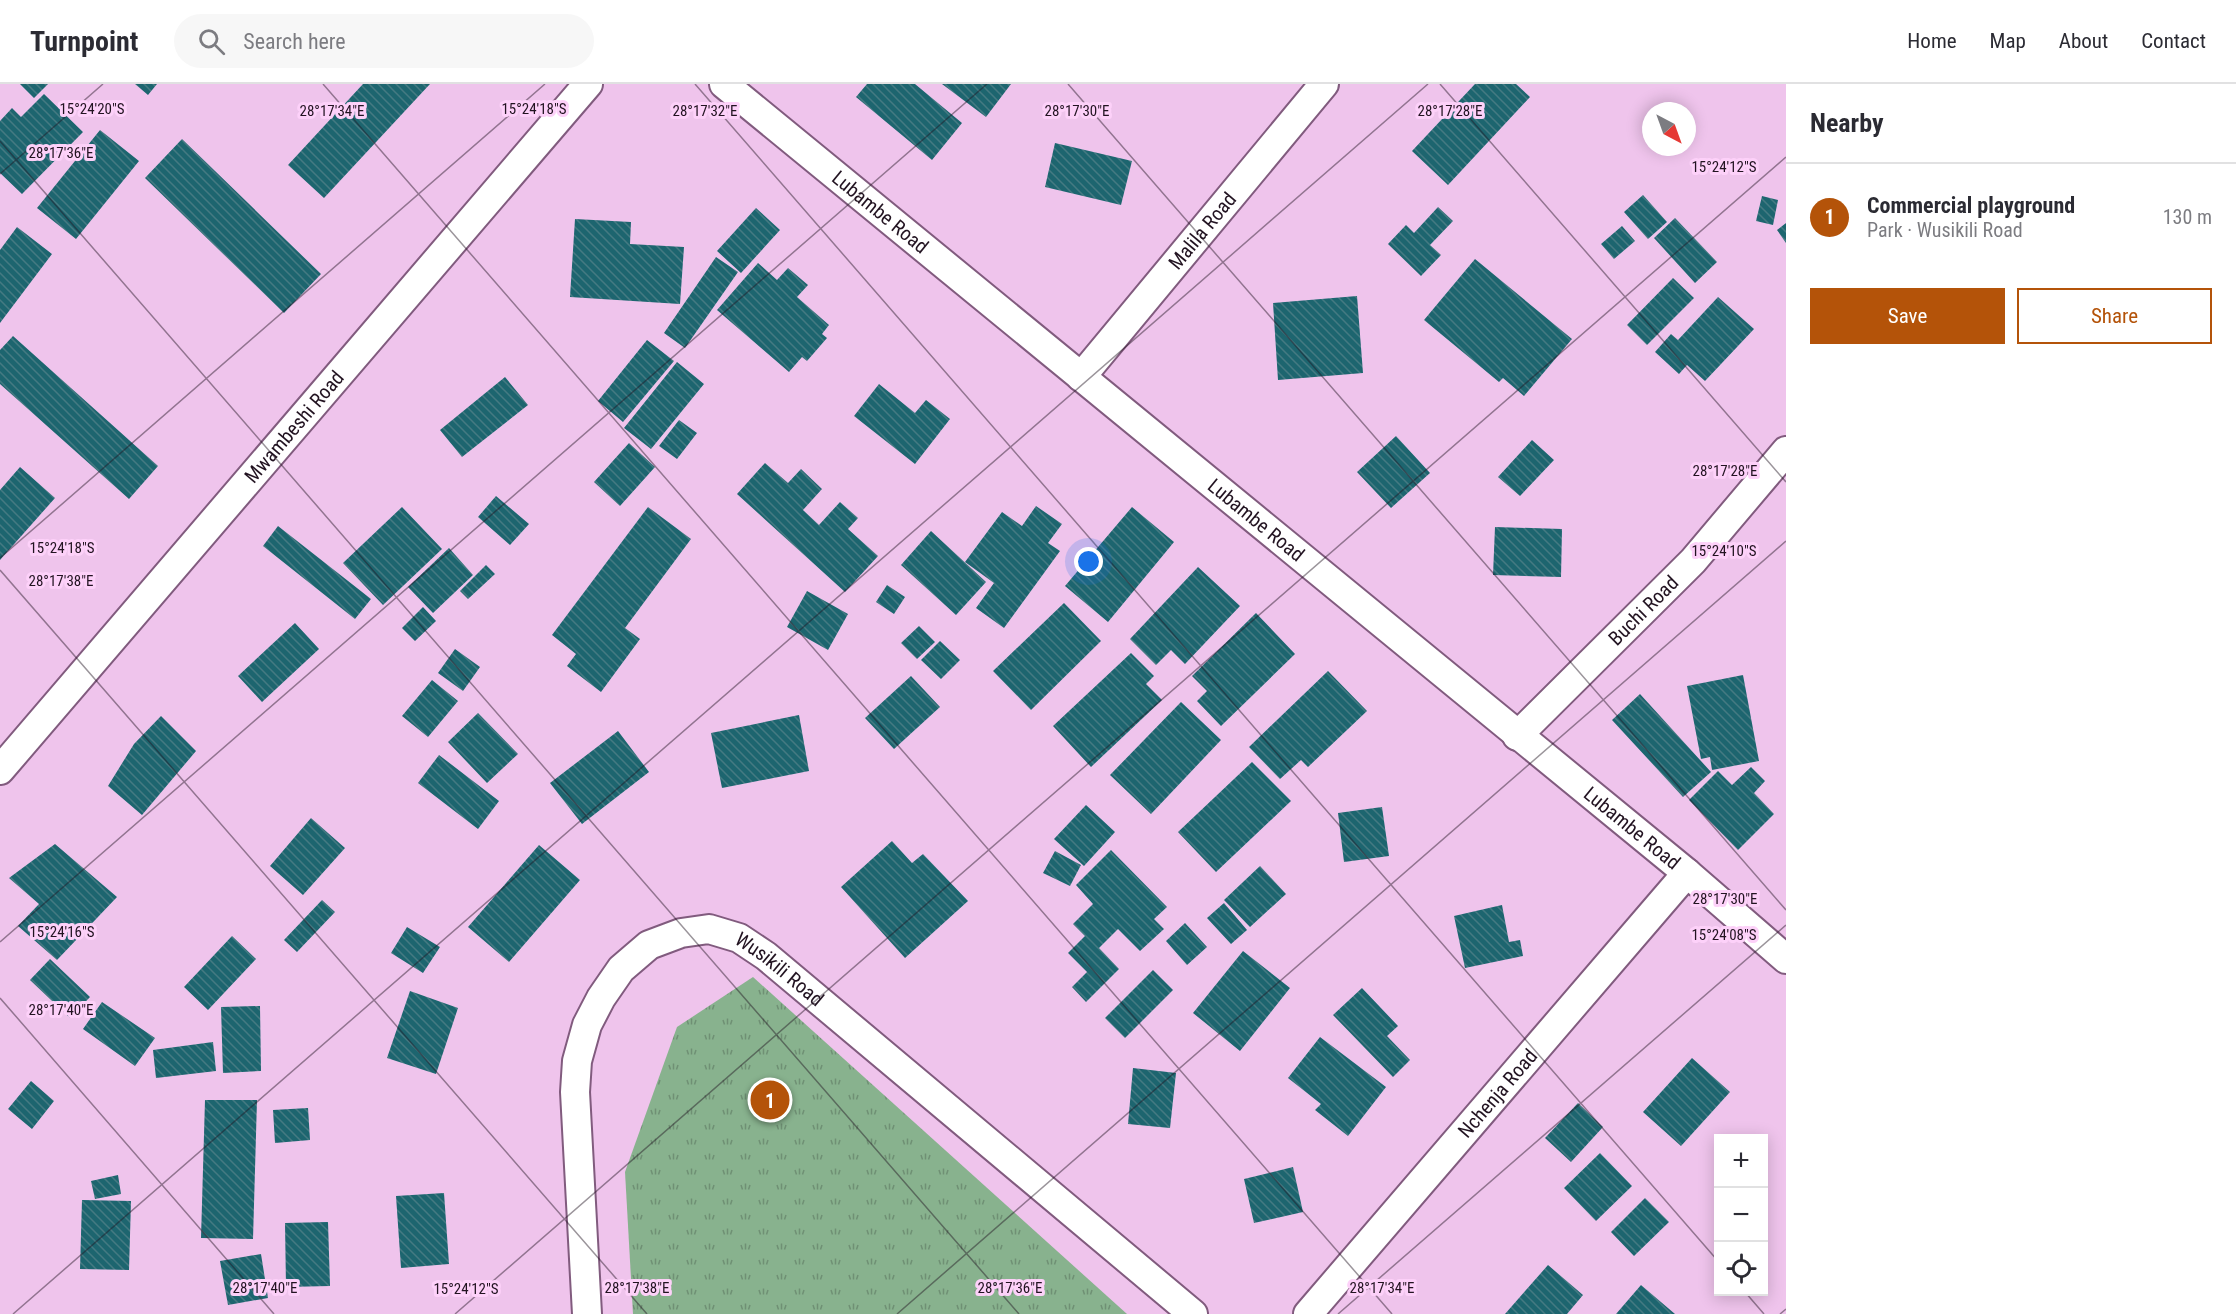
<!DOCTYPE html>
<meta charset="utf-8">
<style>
:root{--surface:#fff;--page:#f7f7f7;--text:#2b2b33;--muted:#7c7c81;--line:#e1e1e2;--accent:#b45309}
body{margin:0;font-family:"Roboto Condensed",sans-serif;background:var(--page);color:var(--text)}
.controls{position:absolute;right:18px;bottom:18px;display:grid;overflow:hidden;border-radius:0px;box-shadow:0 3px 15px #0003}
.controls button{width:54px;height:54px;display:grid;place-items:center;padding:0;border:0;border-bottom:2px solid var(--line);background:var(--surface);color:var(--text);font:30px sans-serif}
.compass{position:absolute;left:1642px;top:18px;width:54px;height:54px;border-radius:50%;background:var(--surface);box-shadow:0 3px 15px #0003;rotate:139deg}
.you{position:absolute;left:1089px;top:478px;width:21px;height:21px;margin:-15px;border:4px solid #fff;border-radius:50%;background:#1a73e8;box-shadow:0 0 0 9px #1a73e833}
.badge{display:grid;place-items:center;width:39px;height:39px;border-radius:50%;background:var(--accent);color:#fff;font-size:20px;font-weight:700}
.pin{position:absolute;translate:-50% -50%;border:3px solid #fff;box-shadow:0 2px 6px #0006}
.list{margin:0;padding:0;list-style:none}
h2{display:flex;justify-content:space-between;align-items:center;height:78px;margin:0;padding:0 24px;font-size:26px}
h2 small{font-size:20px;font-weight:400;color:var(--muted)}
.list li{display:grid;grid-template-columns:39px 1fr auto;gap:18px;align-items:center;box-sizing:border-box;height:108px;padding:0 24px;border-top:2px solid var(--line)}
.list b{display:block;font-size:22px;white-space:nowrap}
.list p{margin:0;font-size:20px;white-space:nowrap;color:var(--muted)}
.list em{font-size:20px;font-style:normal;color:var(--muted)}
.actions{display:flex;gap:12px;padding:18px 24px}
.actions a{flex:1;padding:14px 0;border:2px solid var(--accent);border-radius:0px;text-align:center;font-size:21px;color:var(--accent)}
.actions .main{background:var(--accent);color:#fff}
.icon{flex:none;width:33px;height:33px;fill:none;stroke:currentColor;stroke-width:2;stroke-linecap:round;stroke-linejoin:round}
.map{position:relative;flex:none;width:1786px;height:1230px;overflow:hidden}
header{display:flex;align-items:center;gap:36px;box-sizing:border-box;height:84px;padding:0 30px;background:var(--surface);border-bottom:2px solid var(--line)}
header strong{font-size:28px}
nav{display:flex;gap:33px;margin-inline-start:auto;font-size:21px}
.search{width:420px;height:54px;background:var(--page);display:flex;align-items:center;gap:15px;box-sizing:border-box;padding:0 21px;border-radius:33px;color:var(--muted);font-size:22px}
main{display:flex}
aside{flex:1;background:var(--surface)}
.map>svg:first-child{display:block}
</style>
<header>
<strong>Turnpoint</strong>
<div class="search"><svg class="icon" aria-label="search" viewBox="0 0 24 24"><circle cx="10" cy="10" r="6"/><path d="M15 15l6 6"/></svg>Search here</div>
<nav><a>Home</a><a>Map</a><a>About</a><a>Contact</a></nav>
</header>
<main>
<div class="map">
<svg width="1786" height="1230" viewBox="0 0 1786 1230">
<defs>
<pattern id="park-tufts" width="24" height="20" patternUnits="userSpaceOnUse" patternTransform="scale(1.5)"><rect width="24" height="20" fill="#88b28e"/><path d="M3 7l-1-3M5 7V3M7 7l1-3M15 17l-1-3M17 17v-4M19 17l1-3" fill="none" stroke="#6f9074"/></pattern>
<pattern id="building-back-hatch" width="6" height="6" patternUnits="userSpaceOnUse" patternTransform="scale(1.5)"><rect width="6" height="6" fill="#1d656f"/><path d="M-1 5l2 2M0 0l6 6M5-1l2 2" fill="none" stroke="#457a82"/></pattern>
</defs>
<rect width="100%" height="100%" fill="#efc4ec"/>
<path fill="url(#park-tufts)" d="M753,893L1127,1230H633L625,1088L677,943Z"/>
<path fill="url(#building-back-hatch)" d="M20,0H48L34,14Z
M135,0H157L148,11Z
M363,0H430L324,114L288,81Z
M867,0H915L962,39L932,76L856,13Z
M942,0H1011L986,33Z
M1475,0H1516L1530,13L1448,101L1412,67Z
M44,10L83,48L22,110L0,89V37L12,24L21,33Z
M100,46L139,77L76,155L37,124Z
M182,55L321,190L284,229L145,94Z
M1055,59L1132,77L1121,121L1045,103Z
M1643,111L1667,138L1648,155L1624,128Z
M1762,112L1778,116L1773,141L1756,137Z
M1438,123L1453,137L1430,161L1441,171L1421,192L1388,160L1406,141L1414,149Z
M756,124L780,146L741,189L717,167Z
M1675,134L1717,178L1695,199L1654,154Z
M575,135L631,138L630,160L684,163L680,220L570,213Z
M1786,139V159L1777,146Z
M1622,142L1635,157L1614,175L1601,160Z
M17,143L52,170L0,239V166Z
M716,173L738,188L685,264L664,249Z
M1475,175L1572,255L1524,312L1503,294L1499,298L1424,236Z
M758,179L777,196L788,184L808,201L797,213L829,241L822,250L827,254L807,277L802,273L789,288L717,226Z
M1673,194L1694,214L1647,261L1627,241Z
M1357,212L1363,289L1278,296L1273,219Z
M1718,213L1754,245L1705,297L1687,281L1679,290L1655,268L1671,250L1678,256Z
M13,252L158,382L129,415L0,300V266Z
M647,256L674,277L623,338L598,317Z
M677,278L704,300L651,365L624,344Z
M505,293L528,321L462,373L440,346Z
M879,300L915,329L926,316L950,335L915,380L854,332Z
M679,336L697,349L677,375L659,362Z
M1396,352L1430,389L1391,424L1357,388Z
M1532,356L1554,376L1520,412L1498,393Z
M629,359L655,383L620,422L594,398Z
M765,379L788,399L801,385L822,405L803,426L819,441L840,418L858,434L848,445L878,472L845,508L737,410Z
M20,383L55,414L0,476V406Z
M496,412L529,440L510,461L478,433Z
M1036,422L1062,440L1048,459L1060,467L1004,544L976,524L994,499L965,478L1002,428L1022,442Z
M402,423L442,465L383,521L343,479Z
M648,423L691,455L625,544L640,555L601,608L567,582L576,570L552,551Z
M1132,423L1174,458L1108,538L1065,502Z
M278,442L371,515L355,535L263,462Z
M1495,443L1562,445L1561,493L1493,491Z
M931,447L986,498L956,531L901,481Z
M449,464L473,491L433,529L408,503Z
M486,481L495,490L468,515L460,507Z
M1198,483L1240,522L1185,580L1171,566L1156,581L1130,555Z
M887,501L905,513L894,530L876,518Z
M807,507L848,530L828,566L787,543Z
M1064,519L1101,557L1031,626L993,587Z
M423,523L436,537L415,557L402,544Z
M1256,529L1295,570L1221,642L1197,617L1207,607L1192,592Z
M295,539L319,565L262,618L238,592Z
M919,542L935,558L917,575L901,559Z
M940,557L960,576L941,595L921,576Z
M455,565L480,583L463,607L438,589Z
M1131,569L1154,592L1146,600L1162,616L1091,683L1053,642Z
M1328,587L1367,627L1308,683L1301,676L1280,695L1249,663Z
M1743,591L1759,677L1712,686L1710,673L1701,675L1687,602Z
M911,592L940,623L894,665L865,634Z
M432,596L458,617L428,653L402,632Z
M1640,610L1711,688L1683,713L1612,636Z
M1181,618L1221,656L1151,730L1110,691Z
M478,629L518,670L487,699L448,658Z
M799,631L809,687L722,704L711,649Z
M161,632L196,667L142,731L108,702L134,660Z
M618,647L649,688L582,740L550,699Z
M439,671L499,717L478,745L418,699Z
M1252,678L1291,717L1216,788L1178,748Z
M1751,683L1765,697L1754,709L1774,730L1738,766L1689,716L1718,687L1732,701Z
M1086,721L1115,748L1084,782L1054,755Z
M1382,723L1389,772L1344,778L1338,729Z
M311,734L345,764L303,811L270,782Z
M892,757L912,779L923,770L968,817L905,874L841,803Z
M55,760L117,813L57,876L18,842L39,820L9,794Z
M539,761L580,796L509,878L468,843Z
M1111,766L1167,823L1154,835L1164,845L1140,867L1118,845L1099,864L1119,885L1086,918L1072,903L1087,888L1068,869L1085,852L1073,840L1093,820L1076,801Z
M1055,767L1081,781L1070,802L1043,789Z
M1260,782L1286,810L1250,843L1224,816Z
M322,816L335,828L297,868L284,856Z
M1224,819L1247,846L1231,860L1207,834Z
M1502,821L1509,858L1520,856L1523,872L1465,884L1454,832Z
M1185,839L1207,863L1187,881L1166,857Z
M407,843L440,863L423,889L391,869Z
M232,852L256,875L208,926L184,903Z
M1243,867L1290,904L1240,967L1193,929Z
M50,875L90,913L70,934L30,896Z
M1153,886L1173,906L1125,954L1105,934Z
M1362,904L1398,942L1387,952L1410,976L1393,993L1333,931Z
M410,907L458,924L436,990L387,974Z
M102,918L155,954L135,982L83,945Z
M260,922L261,987L223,989L221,923Z
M1320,953L1386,1003L1348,1052L1315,1026L1321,1020L1288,994Z
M213,958L216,987L156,994L153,966Z
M1692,974L1730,1008L1681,1062L1643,1028Z
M1133,984L1176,989L1170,1044L1128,1040Z
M31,997L54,1017L32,1045L8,1025Z
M205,1016H257L253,1155L201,1154Z
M1578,1019L1603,1043L1571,1078L1545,1054Z
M308,1024L310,1056L275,1059L273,1026Z
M1600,1069L1632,1102L1596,1137L1564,1104Z
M1293,1083L1303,1128L1254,1139L1244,1095Z
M118,1091L121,1110L95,1115L91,1097Z
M444,1109L449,1180L401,1184L396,1112Z
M1645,1114L1669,1138L1634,1172L1611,1148Z
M82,1116L131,1117L129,1186L80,1185Z
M328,1138L330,1202L286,1203L285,1139Z
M261,1170L268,1214L228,1221L220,1177Z
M1548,1181L1583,1211L1567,1230H1505Z
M1641,1201L1675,1230H1616Z"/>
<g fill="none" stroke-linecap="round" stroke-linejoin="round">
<g stroke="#815b7e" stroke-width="32">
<g id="street">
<path id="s1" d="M724,0L1687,789L1786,875"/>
<path id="s2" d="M1081,293L1324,0"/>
<path id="s3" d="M1517,652L1693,477L1786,367"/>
<path id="s4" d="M0,686L588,0"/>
<path id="s5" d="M587,1230L575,1008L577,977L587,941L601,914L621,885L649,861L681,849L709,845L739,854L766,872L1193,1230"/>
<path id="s6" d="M1308,1230L1687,789"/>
</g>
</g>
<use href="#street" stroke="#fff" stroke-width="28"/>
</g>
<path fill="none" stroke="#221321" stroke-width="1.5" stroke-opacity="0.45" d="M323,0L1392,1230M695,0L1718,1177M1068,0L1786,826M1440,0L1786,398M0,57L1019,1230M0,90L103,0M0,474L545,0M0,486L647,1230M0,858L987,0M0,914L274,1230M1745,1208L1764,1230M13,1230L1428,0M455,1230L1786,73M897,1230L1786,457M1338,1230L1786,841M1780,1230L1786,1225"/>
<g text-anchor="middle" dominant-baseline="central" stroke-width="6" stroke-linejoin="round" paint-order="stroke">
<g font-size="20" fill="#221321" stroke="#fdd1f9">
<text stroke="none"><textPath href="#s1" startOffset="202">Lubambe Road</textPath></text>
<text stroke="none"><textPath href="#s2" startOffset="190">Malila Road</textPath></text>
<text stroke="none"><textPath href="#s4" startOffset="452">Mwambeshi Road</textPath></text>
<text stroke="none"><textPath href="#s1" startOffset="688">Lubambe Road</textPath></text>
<text stroke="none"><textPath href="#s3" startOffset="178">Buchi Road</textPath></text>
<text stroke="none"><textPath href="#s1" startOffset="1174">Lubambe Road</textPath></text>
<text stroke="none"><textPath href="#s5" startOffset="538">Wusikili Road</textPath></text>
<text stroke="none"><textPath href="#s6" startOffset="291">Nchenja Road</textPath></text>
</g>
</g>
<g font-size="15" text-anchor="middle" fill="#221321" stroke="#fdd1f9" stroke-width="6" stroke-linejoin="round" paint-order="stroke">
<text x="92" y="30">15°24'20"S</text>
<text x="534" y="30">15°24'18"S</text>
<text x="332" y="32">28°17'34"E</text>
<text x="705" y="32">28°17'32"E</text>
<text x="1077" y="32">28°17'30"E</text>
<text x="1450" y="32">28°17'28"E</text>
<text x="61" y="74">28°17'36"E</text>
<text x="1724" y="88">15°24'12"S</text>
<text x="1725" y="392">28°17'28"E</text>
<text x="62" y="469">15°24'18"S</text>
<text x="1724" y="472">15°24'10"S</text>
<text x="61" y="502">28°17'38"E</text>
<text x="1725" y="820">28°17'30"E</text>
<text x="62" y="853">15°24'16"S</text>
<text x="1724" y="856">15°24'08"S</text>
<text x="61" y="931">28°17'40"E</text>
<text x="265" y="1209">28°17'40"E</text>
<text x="637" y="1209">28°17'38"E</text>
<text x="1010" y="1209">28°17'36"E</text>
<text x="1382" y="1209">28°17'34"E</text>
<text x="466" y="1210">15°24'12"S</text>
</g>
</svg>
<div class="controls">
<button>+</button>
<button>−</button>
<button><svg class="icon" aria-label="locate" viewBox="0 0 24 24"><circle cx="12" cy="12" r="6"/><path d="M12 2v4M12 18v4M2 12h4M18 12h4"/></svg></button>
</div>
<svg class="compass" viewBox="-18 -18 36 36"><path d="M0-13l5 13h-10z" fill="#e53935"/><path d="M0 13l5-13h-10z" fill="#7c7c81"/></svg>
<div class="you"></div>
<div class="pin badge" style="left:770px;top:1016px">1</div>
</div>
<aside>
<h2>Nearby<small></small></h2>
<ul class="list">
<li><span class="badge">1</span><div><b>Commercial playground</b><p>Park · Wusikili Road</p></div><em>130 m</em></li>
</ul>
<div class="actions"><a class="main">Save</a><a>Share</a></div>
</aside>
</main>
